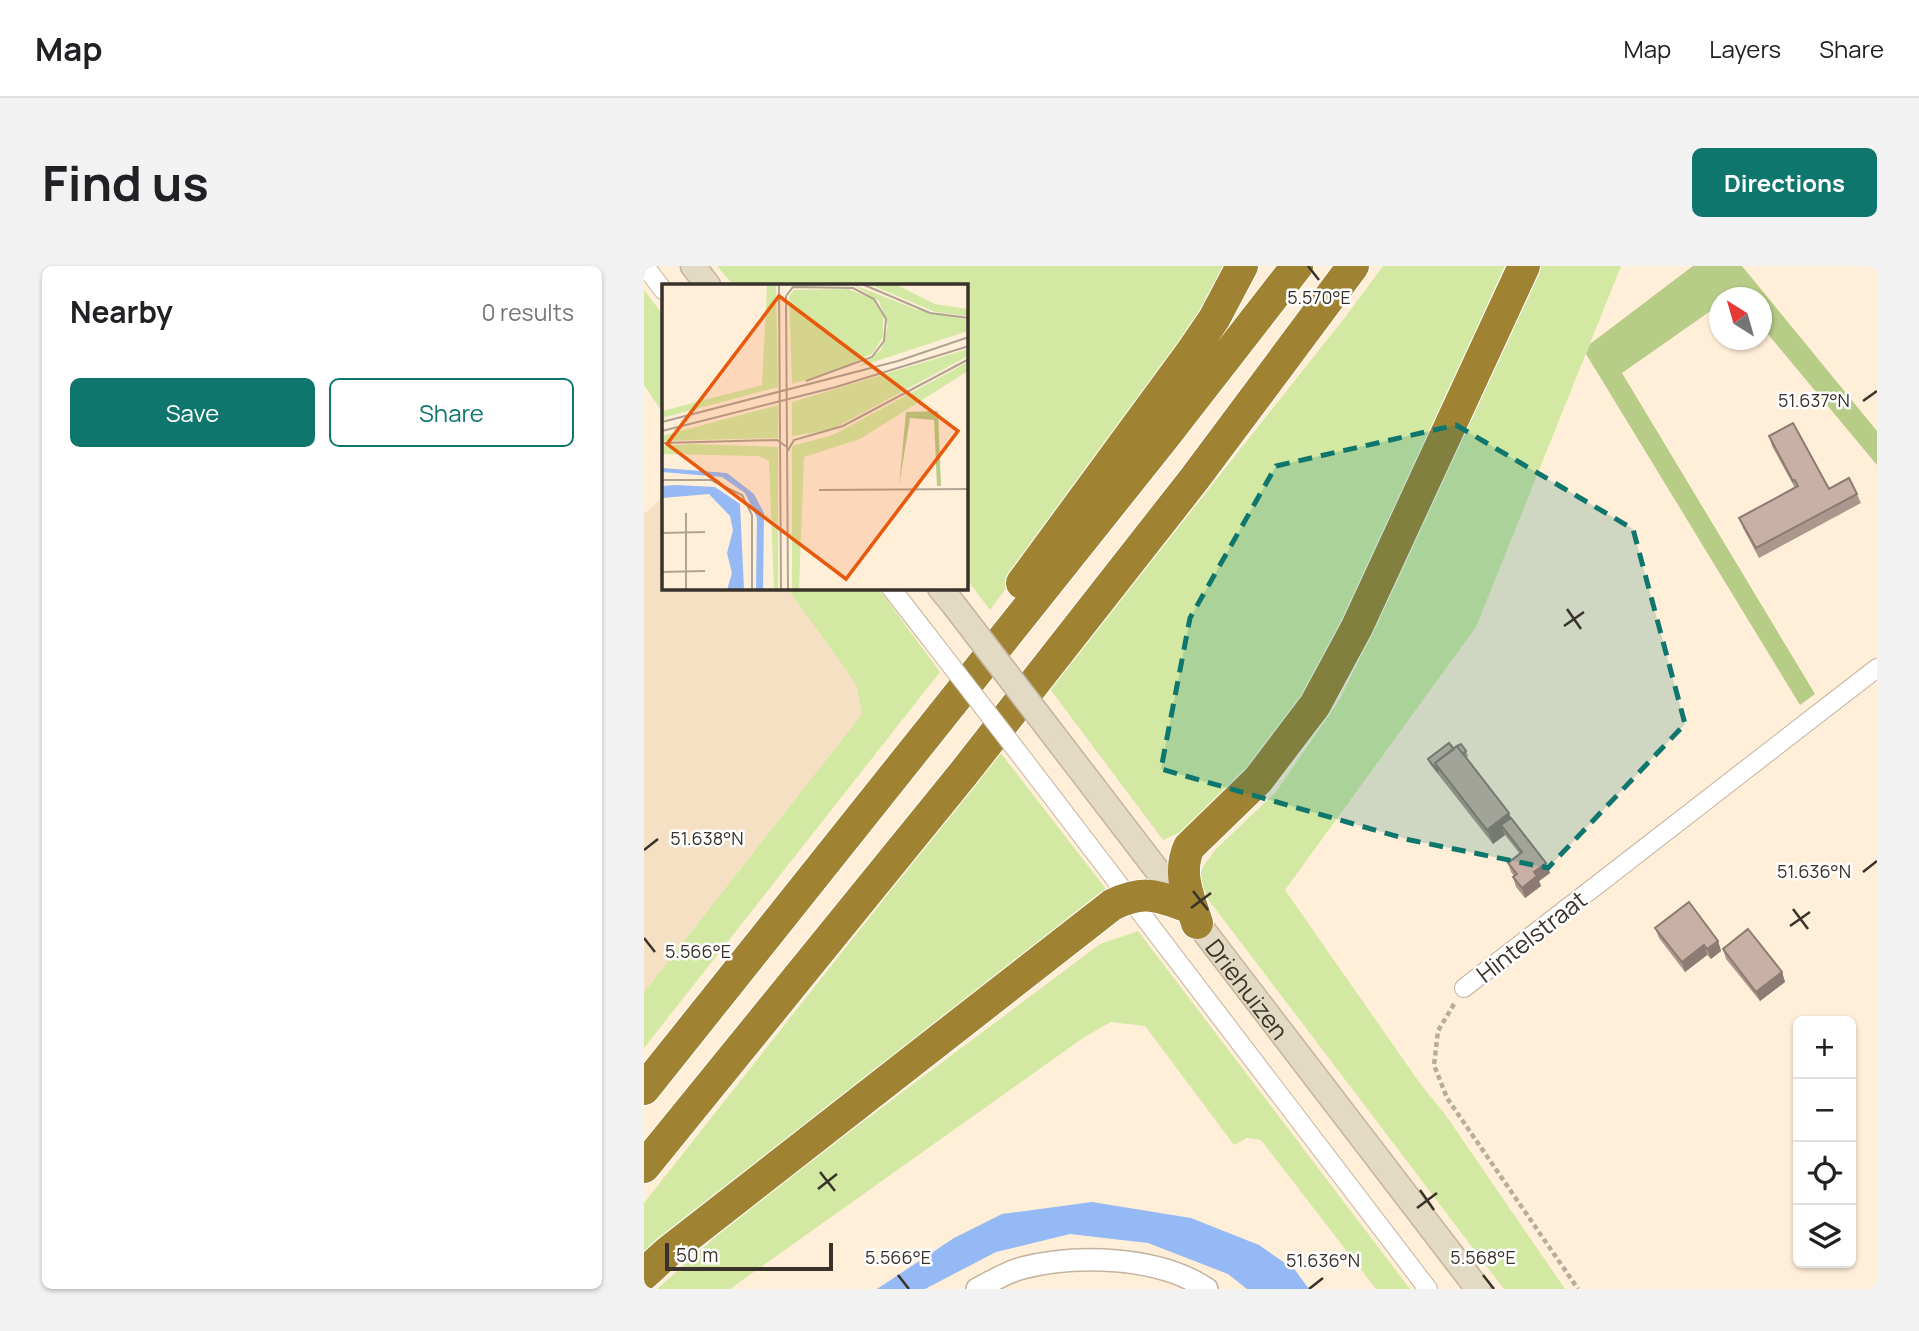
<!DOCTYPE html>
<meta charset="utf-8">
<style>
:root{--surface:#fff;--page:#f2f2f2;--text:#202124;--muted:#757577;--line:#e0e0e0;--accent:#0f766e}
body{margin:0;font-family:Manrope,sans-serif;background:var(--page);color:var(--text)}
.controls{position:absolute;right:21px;bottom:21px;display:grid;overflow:hidden;border-radius:10px;box-shadow:0 2px 5px #0004}
.controls button{width:63px;height:63px;display:grid;place-items:center;padding:0;border:0;border-bottom:2px solid var(--line);background:var(--surface);color:var(--text);font:35px sans-serif}
.compass{position:absolute;left:1065px;top:21px;width:63px;height:63px;border-radius:50%;background:var(--surface);box-shadow:0 2px 5px #0004;rotate:323deg}
.scale{position:absolute;left:21px;bottom:18px;width:168px;box-sizing:border-box;padding-left:7px;border:4px solid #39322a;border-top:0;font-size:19px;line-height:24px;white-space:nowrap;color:#39322a;-webkit-text-stroke:5px #fff;paint-order:stroke}
.list{margin:0;padding:0;list-style:none}
h2{display:flex;justify-content:space-between;align-items:center;height:91px;margin:0;padding:0 28px;font-size:30px}
h2 small{font-size:23px;font-weight:400;color:var(--muted)}
.actions{display:flex;gap:14px;padding:21px 28px}
.actions a{flex:1;padding:16px 0;border:2px solid var(--accent);border-radius:10px;text-align:center;font-size:24px;color:var(--accent)}
.actions .main{background:var(--accent);color:#fff}
.icon{flex:none;width:38px;height:38px;fill:none;stroke:currentColor;stroke-width:2;stroke-linecap:round;stroke-linejoin:round}
.map{position:relative;flex:none;width:1233px;height:1023px;overflow:hidden;border-radius:10px}
header{display:flex;align-items:center;gap:42px;box-sizing:border-box;height:98px;padding:0 35px;background:var(--surface);border-bottom:2px solid var(--line)}
header strong{font-size:33px}
nav{display:flex;gap:38px;margin-inline-start:auto;font-size:24px}
.intro{display:flex;align-items:center;justify-content:space-between;box-sizing:border-box;height:168px;padding:0 42px}
h1{margin:0;font-size:49px}
.button{padding:18px 32px;border-radius:10px;background:var(--accent);color:#fff;font-size:24px;font-weight:700}
main{display:flex;gap:42px;padding:0 42px}
aside{flex:1;background:var(--surface);border-radius:10px;box-shadow:0 2px 5px #0004}
.map>svg:first-child{display:block}
</style>
<header>
<strong>Map</strong>
<nav><a>Map</a><a>Layers</a><a>Share</a></nav>
</header>
<div class="intro"><h1>Find us</h1><a class="button">Directions</a></div>
<main>
<aside>
<h2>Nearby<small>0 results</small></h2>
<ul class="list">
</ul>
<div class="actions"><a class="main">Save</a><a>Share</a></div>
</aside>
<div class="map">
<svg width="1233" height="1023" viewBox="0 0 1233 1023">
<rect width="100%" height="100%" fill="#ffeed8"/>
<path fill="#f6e0c4" d="M19,231V322H143L212,418L218,448L0,726V248Z"/>
<path fill="#d3e9a3" d="M73,0H584L516,113L346,344L322,312V19H89Z
M739,0H861L672,416L637,472L539,565L519,574L406,423L702,50Z
M896,0H977L832,361L641,624L775,816L803,851L921,1023H860L551,616L560,599L572,583L632,526L696,433L741,340Z
M0,24L19,49V147L0,119Z
M143,322H234L296,406L0,782V726L218,448L212,418Z
M356,486L465,627L0,998V937Z
M494,665L766,1023H732L617,874L603,872L590,879L501,760L467,756L439,772L86,1023H13L104,942L456,678Z"/>
<path fill="#b7cc87" d="M1049,0H1098L1233,165V199L1118,61V32L1093,31L1090,29L1086,31L1076,32L1075,39L978,107L1171,428L1156,439L942,88L946,78Z"/>
<path fill="#95b9f5" d="M448,936L547,952L615,979L651,1004L665,1023H603L584,1008L504,977L426,968L352,986L281,1023H233L310,972L358,948Z"/>
<g fill="none" stroke-linecap="round" stroke-linejoin="round">
<g stroke="#c4b39f" stroke-width="20">
<path id="minor" d="M1,0L19,24
M247,322L285,371
M380,494L784,1023
M820,722L1233,402"/>
</g>
<g stroke="#c4b39f" stroke-width="24">
<path id="tertiary" d="M333,1023C347,1016 362,1006 378,1002C432,988 515,990 563,1023"/>
</g>
<g stroke="#c4b39f" stroke-width="27">
<g id="secondary">
<path d="M49,0L64,19"/>
<path d="M296,322L310,339"/>
<path id="s1" d="M405,463L834,1023"/>
</g>
</g>
<g stroke="#fff" stroke-width="34">
<path id="motorway" d="M378,317L546,88L570,53L598,0
M553,657C545,632 533,607 545,581L614,514L671,439L713,361L880,0
M0,823L520,171L653,0
M0,901L319,508L551,212L709,0
M0,1008L24,986L468,639C497,625 509,628 539,639"/>
</g>
<path stroke="#b9ac9b" stroke-width="4.5" stroke-dasharray="5 3.5" stroke-linecap="butt" d="M810,738L794,765L790,799L803,832L934,1023"/>
<use href="#minor" stroke="#fff" stroke-width="18"/>
<use href="#tertiary" stroke="#fff" stroke-width="21"/>
<use href="#secondary" stroke="#e2dac2" stroke-width="24"/>
<use href="#motorway" stroke="#9f8333" stroke-width="32"/>
<g stroke="#c4b39f" stroke-width="20" stroke-linecap="butt">
<path id="minor-bridge" d="M285,371L380,494"/>
</g>
<g stroke="#c4b39f" stroke-width="27" stroke-linecap="butt">
<path id="secondary-bridge" d="M310,339L405,463"/>
</g>
<use href="#minor-bridge" stroke="#fff" stroke-width="18"/>
<use href="#secondary-bridge" stroke="#e2dac2" stroke-width="24"/>
</g>
<path fill="#ad978d" d="M1125,170L1185,223L1213,228L1217,237L1115,292L1099,262L1095,252L1151,222L1128,180Z
M810,483L822,485L824,490L822,492L902,597L906,607L895,615L897,620L881,632L872,621L869,611L870,610L867,606L864,597L876,588L861,569L849,578L786,498L784,493Z
M1011,662L1074,675L1077,685L1067,693L1063,689L1041,706L1015,672Z
M1079,683L1138,706L1141,716L1116,735L1082,693Z"/>
<path fill="#8d7b73" d="M865,547L870,561L857,559L861,569L849,578L843,564Z
M902,597L906,607L895,615L897,620L881,632L878,622L890,606Z
M1074,675L1077,685L1067,693L1063,683Z
M1060,679L1063,689L1041,706L1038,696Z
M1138,706L1141,716L1116,735L1112,726Z"/>
<path fill="#c9b0a4" stroke="#8d7b73" stroke-width="2" d="M1149,157L1185,223L1205,212L1213,228L1112,282L1095,252L1154,220L1151,214L1149,215L1125,170Z
M805,477L810,483L791,497L794,506L784,493Z
M817,478L822,485L819,488L813,480Z
M813,480L865,547L843,564L791,497Z
M867,552L902,597L890,606L893,610L878,622L869,611L873,608L864,597L878,586L857,559Z
M1045,636L1074,675L1063,683L1060,679L1038,696L1011,662Z
M1104,663L1138,706L1112,726L1079,683Z"/>
<path fill="#0f766e" fill-opacity="0.2" stroke="#0f766e" stroke-width="5" stroke-dasharray="14 9" stroke-linejoin="round" d="M812,159L989,263L1041,458L904,602L766,574L517,503L546,352L632,200Z"/>
<path fill="none" stroke="#39322a" stroke-width="2.5" d="M664,0L675,14M1219,135L1233,125M923,343L937,363M920,360L940,346M0,584L14,573M1219,606L1233,595M549,625L564,644M547,642L567,627M1149,643L1164,663M1146,660L1166,646M0,672L11,686M176,906L191,925M174,923L193,908M776,924L790,944M773,942L793,927M254,1009L265,1023M839,1009L850,1023M665,1023L679,1012"/>
<g text-anchor="middle" dominant-baseline="central" stroke-width="5" stroke-linejoin="round" paint-order="stroke">
<g font-size="24" fill="#39322a" stroke="#fff">
<text transform="translate(887 670) rotate(-38)">Hintelstraat</text>
<text stroke="none"><textPath href="#s1" startOffset="327">Driehuizen</textPath></text>
</g>
</g>
<g transform="translate(18 18)">
<rect width="306" height="306" fill="#ffeed8"/>
<path d="M105,0H114L116,103L0,134V127L100,101ZM190,0L253,25L306,36V47L196,83L219,66L226,42L217,17ZM207,0H233L273,20L306,25V32L273,28ZM186,5L211,15L221,32V53L211,69L179,85L130,100L127,12L132,6ZM306,65V72L169,146L130,152V118ZM306,78V87L198,155L142,173L137,306H130V162L171,151ZM116,121V154L0,157V152ZM29,160L116,163V306H112L107,177L96,172L0,170V162Z" fill="#d3e9a3"/>
<path d="M276,127L279,202H275L272,136L248,134L237,202L244,128Z" fill="#b7cc87"/>
<path d="M0,184L65,189L92,210L102,229L101,306H94L95,234L83,209L60,193L0,188ZM14,201L53,203L78,220L82,306H65L70,289L65,269L71,246L68,232L47,210L0,214V202Z" fill="#95b9f5"/>
<path fill="none" stroke="#b0a392" stroke-width="2" d="M117,0L119,306M200,0L268,29L307,34M124,12L126,306M124,12L131,3L191,4L212,15L224,35L222,57L210,73L144,97M0,138L236,77L307,53M0,147L174,103L307,62M0,159L115,156L125,163M125,168L132,156L181,142L307,75M0,196H49L80,211L90,231V306M157,206L307,205M24,229V306M0,249L43,248M0,288L43,287"/>
<path fill="#e8590c" fill-opacity="0.15" stroke="#e8590c" stroke-width="3.5" d="M117,12L296,147L184,295L5,160Z"/>
<rect width="306" height="306" fill="none" stroke="#39322a" stroke-width="3.5"/>
</g>
<g font-size="18" text-anchor="middle" fill="#39322a" stroke="#fff" stroke-width="5" stroke-linejoin="round" paint-order="stroke">
<text x="675" y="38">5.570°E</text>
<text x="1170" y="141">51.637°N</text>
<text x="63" y="579">51.638°N</text>
<text x="1170" y="612">51.636°N</text>
<text x="54" y="692">5.566°E</text>
<text x="254" y="998">5.566°E</text>
<text x="839" y="998">5.568°E</text>
<text x="679" y="1001">51.636°N</text>
</g>
</svg>
<div class="controls">
<button>+</button>
<button>−</button>
<button><svg class="icon" aria-label="locate" viewBox="0 0 24 24"><circle cx="12" cy="12" r="6"/><path d="M12 2v4M12 18v4M2 12h4M18 12h4"/></svg></button>
<button><svg class="icon" aria-label="layers" viewBox="0 0 24 24"><path d="M12 4l9 5-9 5-9-5zM3 14l9 5 9-5"/></svg></button>
</div>
<svg class="compass" viewBox="-18 -18 36 36"><path d="M0-13l5 13h-10z" fill="#e53935"/><path d="M0 13l5-13h-10z" fill="#757577"/></svg>
<div class="scale">50 m</div>
</div>
</main>
